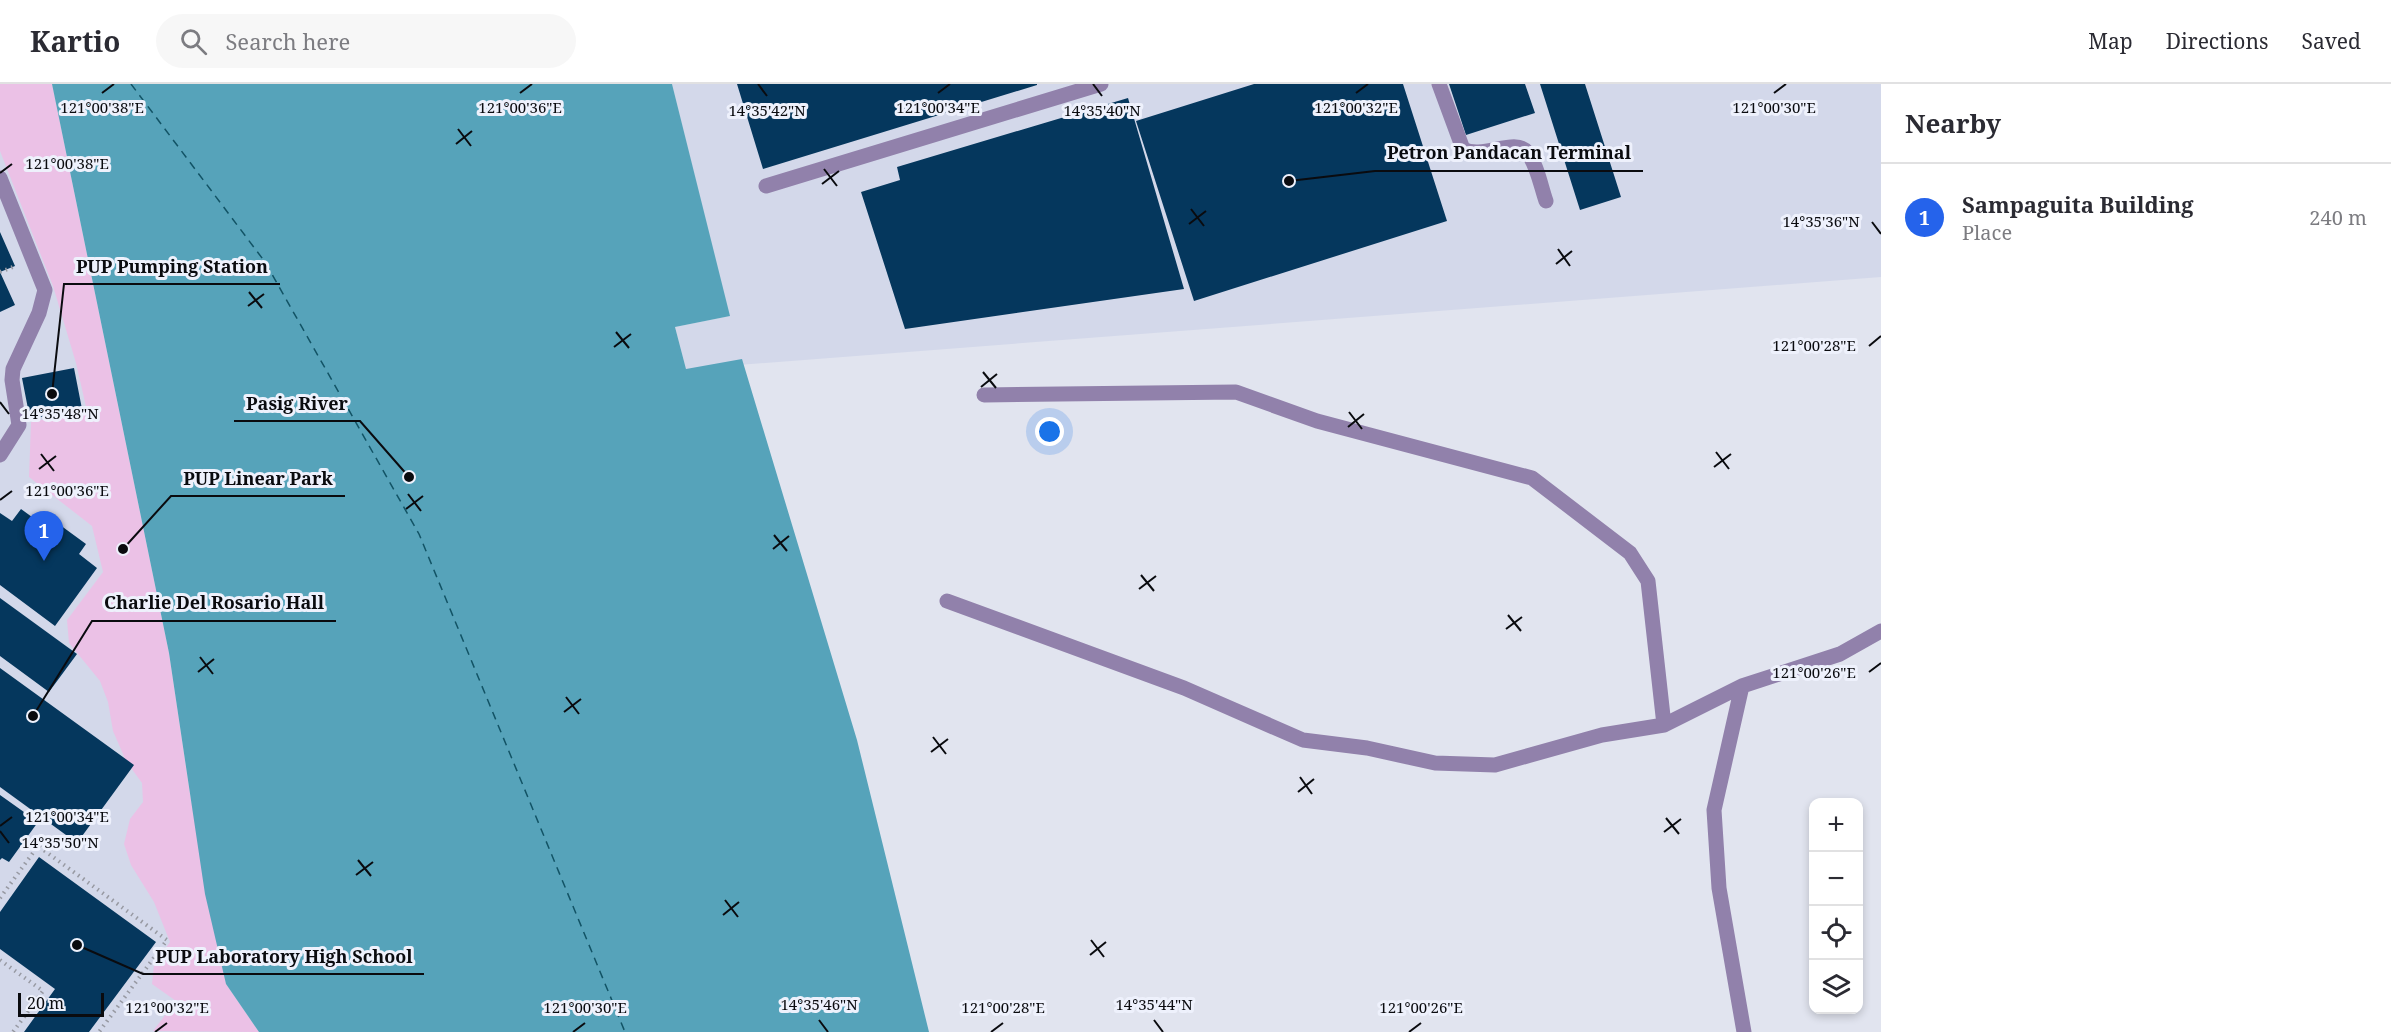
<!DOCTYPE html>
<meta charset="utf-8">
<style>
:root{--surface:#fff;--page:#f7f7f7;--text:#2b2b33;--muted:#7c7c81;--line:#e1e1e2;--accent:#2563eb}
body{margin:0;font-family:"Noto Serif",serif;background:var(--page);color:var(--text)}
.controls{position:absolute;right:18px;bottom:18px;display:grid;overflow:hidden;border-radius:12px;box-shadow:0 3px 9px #0003}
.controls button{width:54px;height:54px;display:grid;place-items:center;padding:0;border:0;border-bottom:2px solid var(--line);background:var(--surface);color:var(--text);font:30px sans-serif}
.scale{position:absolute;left:18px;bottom:15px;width:86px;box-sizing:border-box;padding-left:6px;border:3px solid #0a0b0f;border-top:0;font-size:16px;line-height:21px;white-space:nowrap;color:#0a0b0f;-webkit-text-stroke:4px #eef1fc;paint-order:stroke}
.you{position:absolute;left:1050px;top:348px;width:21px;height:21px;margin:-15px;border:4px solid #fff;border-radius:50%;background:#1a73e8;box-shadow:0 0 0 9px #1a73e833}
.badge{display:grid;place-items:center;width:39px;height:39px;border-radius:50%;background:var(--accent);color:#fff;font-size:20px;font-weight:700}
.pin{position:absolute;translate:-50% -50px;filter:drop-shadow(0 2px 3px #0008)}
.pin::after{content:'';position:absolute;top:32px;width:21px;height:18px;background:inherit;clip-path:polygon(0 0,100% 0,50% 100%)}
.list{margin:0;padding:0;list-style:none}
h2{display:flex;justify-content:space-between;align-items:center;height:78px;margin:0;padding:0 24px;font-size:26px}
h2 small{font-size:20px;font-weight:400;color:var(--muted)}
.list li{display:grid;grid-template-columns:39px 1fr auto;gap:18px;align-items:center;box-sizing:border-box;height:108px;padding:0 24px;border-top:2px solid var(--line)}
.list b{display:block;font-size:22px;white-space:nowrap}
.list p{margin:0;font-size:20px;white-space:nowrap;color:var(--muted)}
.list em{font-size:20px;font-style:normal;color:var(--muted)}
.icon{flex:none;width:33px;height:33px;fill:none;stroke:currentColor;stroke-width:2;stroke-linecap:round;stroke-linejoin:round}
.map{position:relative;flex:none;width:1881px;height:948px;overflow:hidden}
header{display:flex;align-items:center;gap:36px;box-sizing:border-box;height:84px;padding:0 30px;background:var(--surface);border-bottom:2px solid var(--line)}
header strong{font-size:28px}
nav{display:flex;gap:33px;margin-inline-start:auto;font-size:21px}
.search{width:420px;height:54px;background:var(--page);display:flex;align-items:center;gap:15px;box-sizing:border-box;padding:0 21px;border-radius:33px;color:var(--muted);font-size:22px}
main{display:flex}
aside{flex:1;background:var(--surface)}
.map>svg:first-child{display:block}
</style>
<header>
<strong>Kartio</strong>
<div class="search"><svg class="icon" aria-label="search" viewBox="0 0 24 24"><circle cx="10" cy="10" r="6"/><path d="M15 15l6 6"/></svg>Search here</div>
<nav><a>Map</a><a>Directions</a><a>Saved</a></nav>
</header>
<main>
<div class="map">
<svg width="1881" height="948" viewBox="0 0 1881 948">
<rect width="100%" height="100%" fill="#e1e4ef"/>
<path fill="#d3d8ea" d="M0,0H52L226,900L259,948H0Z
M672,0H1881V193L686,285L675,243L729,232Z"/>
<path fill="#ebc1e6" d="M0,0H52L169,569L190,710L226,900L259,948L153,947L176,917L152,900L154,881L170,858L154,818L131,781L124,760L130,735L143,718L142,699L126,677L113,647L108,618L100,597L69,559L67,536L103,488L92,442L29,393L31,338L87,327L76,279L53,202L0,67Z"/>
<path fill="#56a3ba" d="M52,0H672L730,232L675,243L686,285L742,275L857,656L929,948H259L226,900L205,810L169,569Z"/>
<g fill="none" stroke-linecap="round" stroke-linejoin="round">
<path stroke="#125365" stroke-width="1.5" stroke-dasharray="8 6" stroke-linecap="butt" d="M131,0L265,178L419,450L625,948"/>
</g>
<path fill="#05375d" d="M737,0H1037V1L763,85Z
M1254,0H1403L1447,137L1194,217L1136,37Z
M1449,0H1525L1535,29L1466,51Z
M1540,0H1585L1621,113L1580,126Z
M1128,14L1184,205L905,245L861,108L900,96L897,83Z
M0,148L15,182L0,188L15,221L0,228Z
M74,284L82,325L30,335L22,294Z
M21,425L54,449L60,441L86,460L79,470L97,484L55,542L0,501V429L12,437Z
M0,514L77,570L49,608L0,572Z
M0,584L134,681L77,759L0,703Z
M0,711L38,738L9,778L2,774L0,776Z
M39,773L156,858L89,948H24L55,905L0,865V828Z"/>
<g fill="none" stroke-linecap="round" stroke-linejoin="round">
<path stroke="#9799a2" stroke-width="4" stroke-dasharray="1.5 4.5" stroke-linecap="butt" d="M0,188L13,183
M0,814L38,762L167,856L99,948
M0,876L43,907L13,948"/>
<path stroke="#9181ab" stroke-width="15" d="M1439,0L1463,65C1482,76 1515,53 1527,68C1537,80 1541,103 1546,117
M0,94L45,206L39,229L13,285L12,296L19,341L0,371
M766,102L1101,0
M984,311L1236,308L1317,337L1532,394L1630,469L1648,497L1664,641
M947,517L1184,604L1303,656L1367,664L1435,679L1495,681L1602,651L1664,641L1742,602L1840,570L1881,547
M1742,602L1714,726L1719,804L1744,948"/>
</g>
<path fill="none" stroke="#0a0b0f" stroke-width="2" d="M758,0L767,12M1093,0L1102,12M102,9L114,0M520,9L532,0M938,9L950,0M1356,9L1368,0M1774,9L1786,0M458,45L471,62M456,60L472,47M824,85L837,102M0,89L12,80M822,100L839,87M1191,125L1204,142M1872,138L1881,150M1189,140L1206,127M1558,165L1570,182M1556,180L1572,167M249,208L262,224M248,222L264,210M616,248L629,264M1869,262L1881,252M614,263L631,250M983,288L996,304M981,303L997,290M0,318L9,330M1349,328L1362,345M1348,343L1364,330M1716,368L1729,385M41,370L54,387M1714,383L1731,370M39,385L56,372M408,410L421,427M0,416L12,407M406,425L423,412M774,451L787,467M773,465L789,452M1141,491L1154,507M1139,505L1156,492M1508,531L1521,547M1506,545L1522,533M200,573L213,590M198,588L214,575M1869,588L1881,579M566,613L579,630M564,628L581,615M933,653L946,670M931,668L948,655M1300,693L1312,710M1298,708L1314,695M1666,734L1679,750M0,742L12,733M0,747L9,759M1664,748L1681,735M358,776L371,792M356,791L373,778M725,816L738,833M723,831L739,818M1091,856L1104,873M1090,871L1106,858M819,936L828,948M1154,936L1163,948M155,948L167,939M573,948L585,939M991,948L1003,939M1409,948L1421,939"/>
<g font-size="15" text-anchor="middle" fill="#0a0b0f" stroke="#eef1fc" stroke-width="6" stroke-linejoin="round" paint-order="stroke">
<text x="102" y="29">121°00'38"E</text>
<text x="520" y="29">121°00'36"E</text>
<text x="938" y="29">121°00'34"E</text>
<text x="1356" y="29">121°00'32"E</text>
<text x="1774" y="29">121°00'30"E</text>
<text x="767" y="32">14°35'42"N</text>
<text x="1102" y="32">14°35'40"N</text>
<text x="67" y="85">121°00'38"E</text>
<text x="1821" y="143">14°35'36"N</text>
<text x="1814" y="267">121°00'28"E</text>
<text x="60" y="335">14°35'48"N</text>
<text x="67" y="412">121°00'36"E</text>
<text x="1814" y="594">121°00'26"E</text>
<text x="67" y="738">121°00'34"E</text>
<text x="60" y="764">14°35'50"N</text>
<text x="819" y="926">14°35'46"N</text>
<text x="1154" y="926">14°35'44"N</text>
<text x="167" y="929">121°00'32"E</text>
<text x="585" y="929">121°00'30"E</text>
<text x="1003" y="929">121°00'28"E</text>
<text x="1421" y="929">121°00'26"E</text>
</g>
<path fill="none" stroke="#0a0b0f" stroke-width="2" d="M1289 97L1375 87H1643M52 310L64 200H280M409 393L360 337H234M123 465L171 412H345M33 632L92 537H336M77 861L143 890H424"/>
<g fill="#0a0b0f" stroke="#eef1fc" stroke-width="2">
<circle cx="1289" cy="97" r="6"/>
<circle cx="52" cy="310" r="6"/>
<circle cx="409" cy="393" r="6"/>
<circle cx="123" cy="465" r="6"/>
<circle cx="33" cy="632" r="6"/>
<circle cx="77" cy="861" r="6"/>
</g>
<g font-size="18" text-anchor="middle" font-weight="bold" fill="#0a0b0f" stroke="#eef1fc" stroke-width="6" stroke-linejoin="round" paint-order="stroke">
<text x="1509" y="75">Petron Pandacan Terminal</text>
<text x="172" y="189">PUP Pumping Station</text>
<text x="297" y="326">Pasig River</text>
<text x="258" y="401">PUP Linear Park</text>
<text x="214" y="525">Charlie Del Rosario Hall</text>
<text x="284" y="879">PUP Laboratory High School</text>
</g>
</svg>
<div class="controls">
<button>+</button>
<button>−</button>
<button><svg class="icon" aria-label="locate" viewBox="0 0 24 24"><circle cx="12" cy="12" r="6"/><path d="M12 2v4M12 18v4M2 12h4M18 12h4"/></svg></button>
<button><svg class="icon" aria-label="layers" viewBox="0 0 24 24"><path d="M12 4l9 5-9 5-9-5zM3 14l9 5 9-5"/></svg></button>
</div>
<div class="scale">20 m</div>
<div class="you"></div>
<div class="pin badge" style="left:44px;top:477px">1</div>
</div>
<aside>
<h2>Nearby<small></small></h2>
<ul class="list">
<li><span class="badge">1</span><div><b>Sampaguita Building</b><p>Place</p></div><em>240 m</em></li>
</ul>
</aside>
</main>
